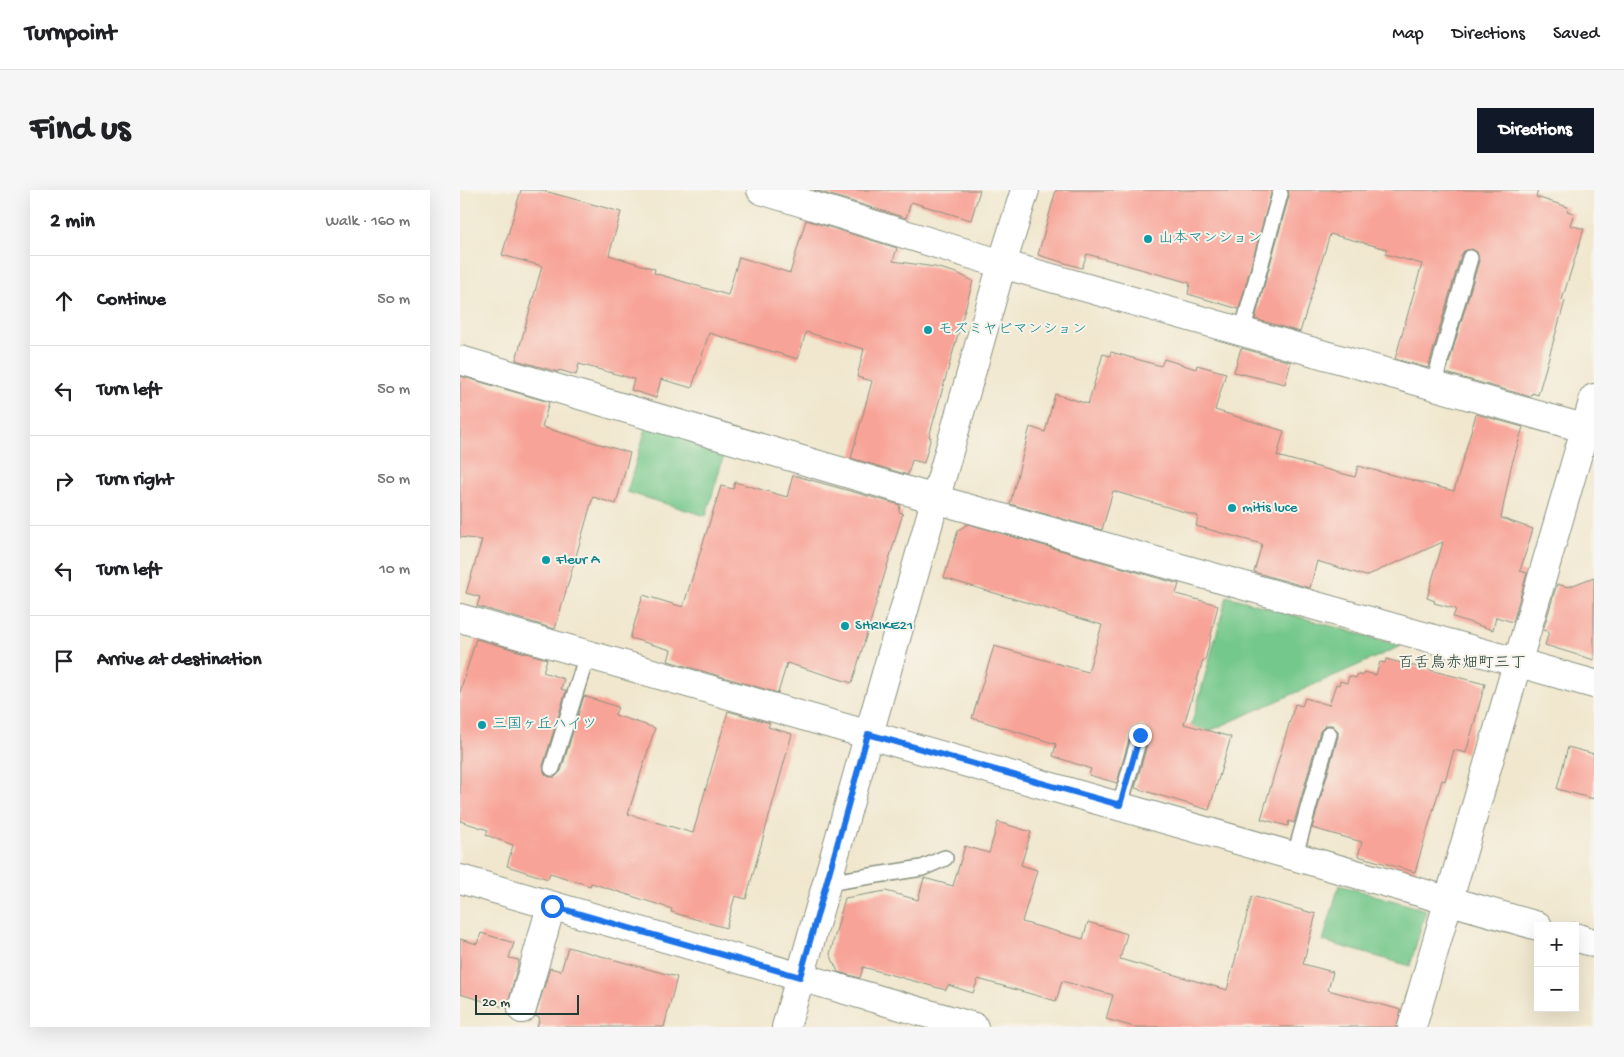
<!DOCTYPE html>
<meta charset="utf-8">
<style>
:root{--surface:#fff;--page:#f6f6f6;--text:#202124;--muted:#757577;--line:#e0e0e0;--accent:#111827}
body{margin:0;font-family:"Gochi Hand","Klee One",sans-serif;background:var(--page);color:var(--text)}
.controls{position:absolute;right:15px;bottom:15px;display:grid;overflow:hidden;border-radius:0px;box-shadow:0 5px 20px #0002}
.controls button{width:45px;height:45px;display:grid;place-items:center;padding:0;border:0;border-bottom:1px solid var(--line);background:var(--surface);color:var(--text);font:25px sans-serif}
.scale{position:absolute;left:15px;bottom:12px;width:104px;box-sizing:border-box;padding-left:5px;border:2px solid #1f3d34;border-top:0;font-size:14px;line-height:18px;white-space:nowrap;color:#1f3d34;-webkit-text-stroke:4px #f7f3e8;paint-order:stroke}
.stop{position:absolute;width:15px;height:15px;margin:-11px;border:4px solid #1a73e8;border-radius:50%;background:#fff}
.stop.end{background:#1a73e8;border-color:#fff;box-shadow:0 1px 5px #0008}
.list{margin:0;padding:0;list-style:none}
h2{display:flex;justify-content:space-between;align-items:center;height:65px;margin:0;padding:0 20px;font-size:21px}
h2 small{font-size:16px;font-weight:400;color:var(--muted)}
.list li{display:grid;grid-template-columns:32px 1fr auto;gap:15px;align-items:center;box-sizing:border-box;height:90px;padding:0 20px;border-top:1px solid var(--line)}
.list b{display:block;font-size:19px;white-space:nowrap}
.list em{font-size:16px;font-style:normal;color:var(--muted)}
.icon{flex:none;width:28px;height:28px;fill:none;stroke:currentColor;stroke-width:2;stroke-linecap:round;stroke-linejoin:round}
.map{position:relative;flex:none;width:1134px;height:837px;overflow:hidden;border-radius:0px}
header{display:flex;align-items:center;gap:30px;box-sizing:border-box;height:70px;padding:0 25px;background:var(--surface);border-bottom:1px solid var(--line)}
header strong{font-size:24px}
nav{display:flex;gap:28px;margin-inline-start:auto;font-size:18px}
.intro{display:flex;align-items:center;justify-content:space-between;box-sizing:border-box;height:120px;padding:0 30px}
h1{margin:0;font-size:35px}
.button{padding:12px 22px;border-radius:0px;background:var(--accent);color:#fff;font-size:18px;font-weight:700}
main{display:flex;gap:30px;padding:0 30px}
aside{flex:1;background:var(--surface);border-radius:0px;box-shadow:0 5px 20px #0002}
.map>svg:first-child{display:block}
</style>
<header>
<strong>Turnpoint</strong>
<nav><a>Map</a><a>Directions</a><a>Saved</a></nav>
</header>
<div class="intro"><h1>Find us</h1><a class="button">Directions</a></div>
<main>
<aside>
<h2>2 min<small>Walk · 160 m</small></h2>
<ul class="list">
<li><svg class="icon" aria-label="ahead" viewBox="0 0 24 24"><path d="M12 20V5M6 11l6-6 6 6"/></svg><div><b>Continue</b></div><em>50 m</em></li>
<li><svg class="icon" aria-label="left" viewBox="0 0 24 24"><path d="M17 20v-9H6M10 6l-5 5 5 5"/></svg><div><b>Turn left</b></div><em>50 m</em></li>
<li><svg class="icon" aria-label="right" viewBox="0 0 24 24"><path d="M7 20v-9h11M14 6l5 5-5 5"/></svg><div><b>Turn right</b></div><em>50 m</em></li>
<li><svg class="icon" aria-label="left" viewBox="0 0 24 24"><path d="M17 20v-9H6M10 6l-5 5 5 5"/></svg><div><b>Turn left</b></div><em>10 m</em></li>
<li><svg class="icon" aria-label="arrive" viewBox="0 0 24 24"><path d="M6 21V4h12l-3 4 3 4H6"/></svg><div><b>Arrive at destination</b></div></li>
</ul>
</aside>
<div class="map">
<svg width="1134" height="837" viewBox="0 0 1134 837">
<rect width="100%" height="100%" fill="#f7f3e8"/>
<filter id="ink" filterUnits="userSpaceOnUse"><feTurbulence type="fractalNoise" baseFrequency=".02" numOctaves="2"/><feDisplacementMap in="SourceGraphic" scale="10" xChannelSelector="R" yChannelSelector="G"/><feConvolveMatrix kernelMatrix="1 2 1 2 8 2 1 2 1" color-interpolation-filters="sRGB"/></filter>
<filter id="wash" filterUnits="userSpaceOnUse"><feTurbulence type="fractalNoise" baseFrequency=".0096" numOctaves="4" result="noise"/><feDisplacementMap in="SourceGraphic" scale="20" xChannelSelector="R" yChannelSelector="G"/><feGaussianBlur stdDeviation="1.12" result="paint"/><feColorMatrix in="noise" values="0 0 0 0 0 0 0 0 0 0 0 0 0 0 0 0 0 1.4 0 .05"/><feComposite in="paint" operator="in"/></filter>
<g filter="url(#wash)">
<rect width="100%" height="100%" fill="#f0e7ce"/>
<path fill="#75c88b" stroke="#4a8260" d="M187,235L266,258L246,326L167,302Z
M767,406L941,456L727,551Z
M879,695L966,720L950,776L863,751Z"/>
<g id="blocks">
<path fill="#f8a397" d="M61,0H81L161,22L149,65L195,79L194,83L268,105L279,67L330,83L346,30L437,58L433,71L475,77L497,83L513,91L469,247H471L464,273L452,270L448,285L391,268L412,191L397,187L404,159L346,142L338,169L249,143L232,198L201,189L196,208L171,200L174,189L119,174L116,185L99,180L98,182L56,170L82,76L42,65Z
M354,0H520L511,30L451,12L446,28Z
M596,0H812L779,119L728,104L730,93L627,64L622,78L578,65Z
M828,0H1078L1076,7L1108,17L1107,21L1114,23L1110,35L1124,39L1102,110L1105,111L1078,205L1072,203L1071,207L986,183L1019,71L1017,62L1012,59L1004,61L1001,65L968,178L935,169L962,74L925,64L927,59L870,44L840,142L795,129L829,6Z
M781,158L831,172L825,194L774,182Z
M651,162L701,176L704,169L736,179L737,175L766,183L755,220L824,241L817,266L895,287L898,276L994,301L1016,224L1063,237L1051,277L1041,328L1073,339L1060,381L1067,383L1053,432L1036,427L1033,440L993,427L996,419L974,413L975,411L967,408L983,352L906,386L857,371L850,398L794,382L802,354L736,336L738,326L653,301L642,340L550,314L570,237L585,242L595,204L628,214L643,164L650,166Z
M0,186L89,212L82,237L170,263L156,314L133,307L95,439L17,416L20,407L6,403L22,350L0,347Z
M333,285L440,315L439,322L443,323L392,493L327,473L318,503L208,471L211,460L170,448L183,405L223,417L261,296L273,299L275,292L327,307Z
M508,334L719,394L716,404L758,415L745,471L743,470L724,534L771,547L749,620L675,598L689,547V542L683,536H677L671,542L657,593L629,585L631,579L593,566L596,554L512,528L534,456L628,482L642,435L484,388L498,340Z
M1134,387V470L1085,455L1089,441L1083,440L1097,394L1108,397Z
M16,449L87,469L83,482L104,489L101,499L106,501L83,576L85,584L89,587H95L101,581L124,506L158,517L155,525L195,538L168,624L233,643L268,521L310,533L308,537L332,544L286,709L275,706L266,738L211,722L212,719L131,693L130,696L90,683L88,689L47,676L53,655L26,645L28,640L0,631V502Z
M926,469L1025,494L1006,563L994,560L985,591L982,590L955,682L898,666L902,652L852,638L878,547V541L872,535H866L860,541L834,633L829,631L828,636L801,629L835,514L842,516L845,508L869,515L876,494L879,495L880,491L887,493L889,486L896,488L898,484L902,486L904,482L916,485L920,472L925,473Z
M1108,557L1134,564V609L1097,599Z
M538,632L571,642L561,675L577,680L562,732L623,749L628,732L667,744L660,769L767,800L792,706L856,724L843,774L873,782L868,800L941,820L937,837H674L646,829L653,805L602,791L596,811L518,789L513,803L488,795L486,800L403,777L400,788L378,782L370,764L385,708L426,701L458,710L464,688L493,696L505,656L529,663Z
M21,743L54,753L49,768L59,770L47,818L0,804V749L17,754Z
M108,757L217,787L204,837H77L80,828L75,826L90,778L101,781Z"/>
</g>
</g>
<g filter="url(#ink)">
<use href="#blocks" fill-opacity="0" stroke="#889281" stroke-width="1"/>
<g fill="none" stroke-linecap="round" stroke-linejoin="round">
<g stroke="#889281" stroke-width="18">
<path id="lane" d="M782,142L820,4
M973,196L1010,68
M92,578L127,465
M660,615L680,545
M835,665L869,544
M366,693L462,678L485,668"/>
</g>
<g stroke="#889281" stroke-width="30">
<path id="street" d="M301,0L542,74L1134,241
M0,170L475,309L1134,494
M0,428L1078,736
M0,689L514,837
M1115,747L1134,753
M62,819L91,716
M326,837L542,74L565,0
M952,837L1134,208"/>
</g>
<use href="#lane" stroke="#fff" stroke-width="15"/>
<use href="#street" stroke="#fff" stroke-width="28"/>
</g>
</g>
<g fill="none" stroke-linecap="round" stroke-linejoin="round" filter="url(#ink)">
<path stroke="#1a73e8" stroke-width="6" d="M92,716L340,787L408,544L660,615L680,545"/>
</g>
<g fill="#0f9aa8" stroke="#f7f3e8" stroke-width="2">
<circle cx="688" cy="49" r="5"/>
<circle cx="468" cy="140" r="5"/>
<circle cx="772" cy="318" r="5"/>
<circle cx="86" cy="370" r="5"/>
<circle cx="385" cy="436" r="5"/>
<circle cx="22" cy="535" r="5"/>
</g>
<g text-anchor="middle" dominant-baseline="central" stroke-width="4" stroke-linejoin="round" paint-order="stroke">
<g font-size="15" fill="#0d838f" stroke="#f7f3e8" text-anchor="start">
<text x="698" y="49">山本マンション</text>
<text x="478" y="140">モズミヤビマンション</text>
<text x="782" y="318">mitis luce</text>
<text x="96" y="370">Fleur A</text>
<text x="395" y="436">SHRIKE21</text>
<text x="32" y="535">三国ヶ丘ハイツ</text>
</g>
<g font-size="16" fill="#1f3d34" stroke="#f7f3e8">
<text x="1002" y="474">百舌鳥赤畑町三丁</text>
</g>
</g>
</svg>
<div class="controls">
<button>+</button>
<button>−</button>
</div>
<div class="scale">20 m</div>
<div class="stop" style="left:92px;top:716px"></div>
<div class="stop end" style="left:680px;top:545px"></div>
</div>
</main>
